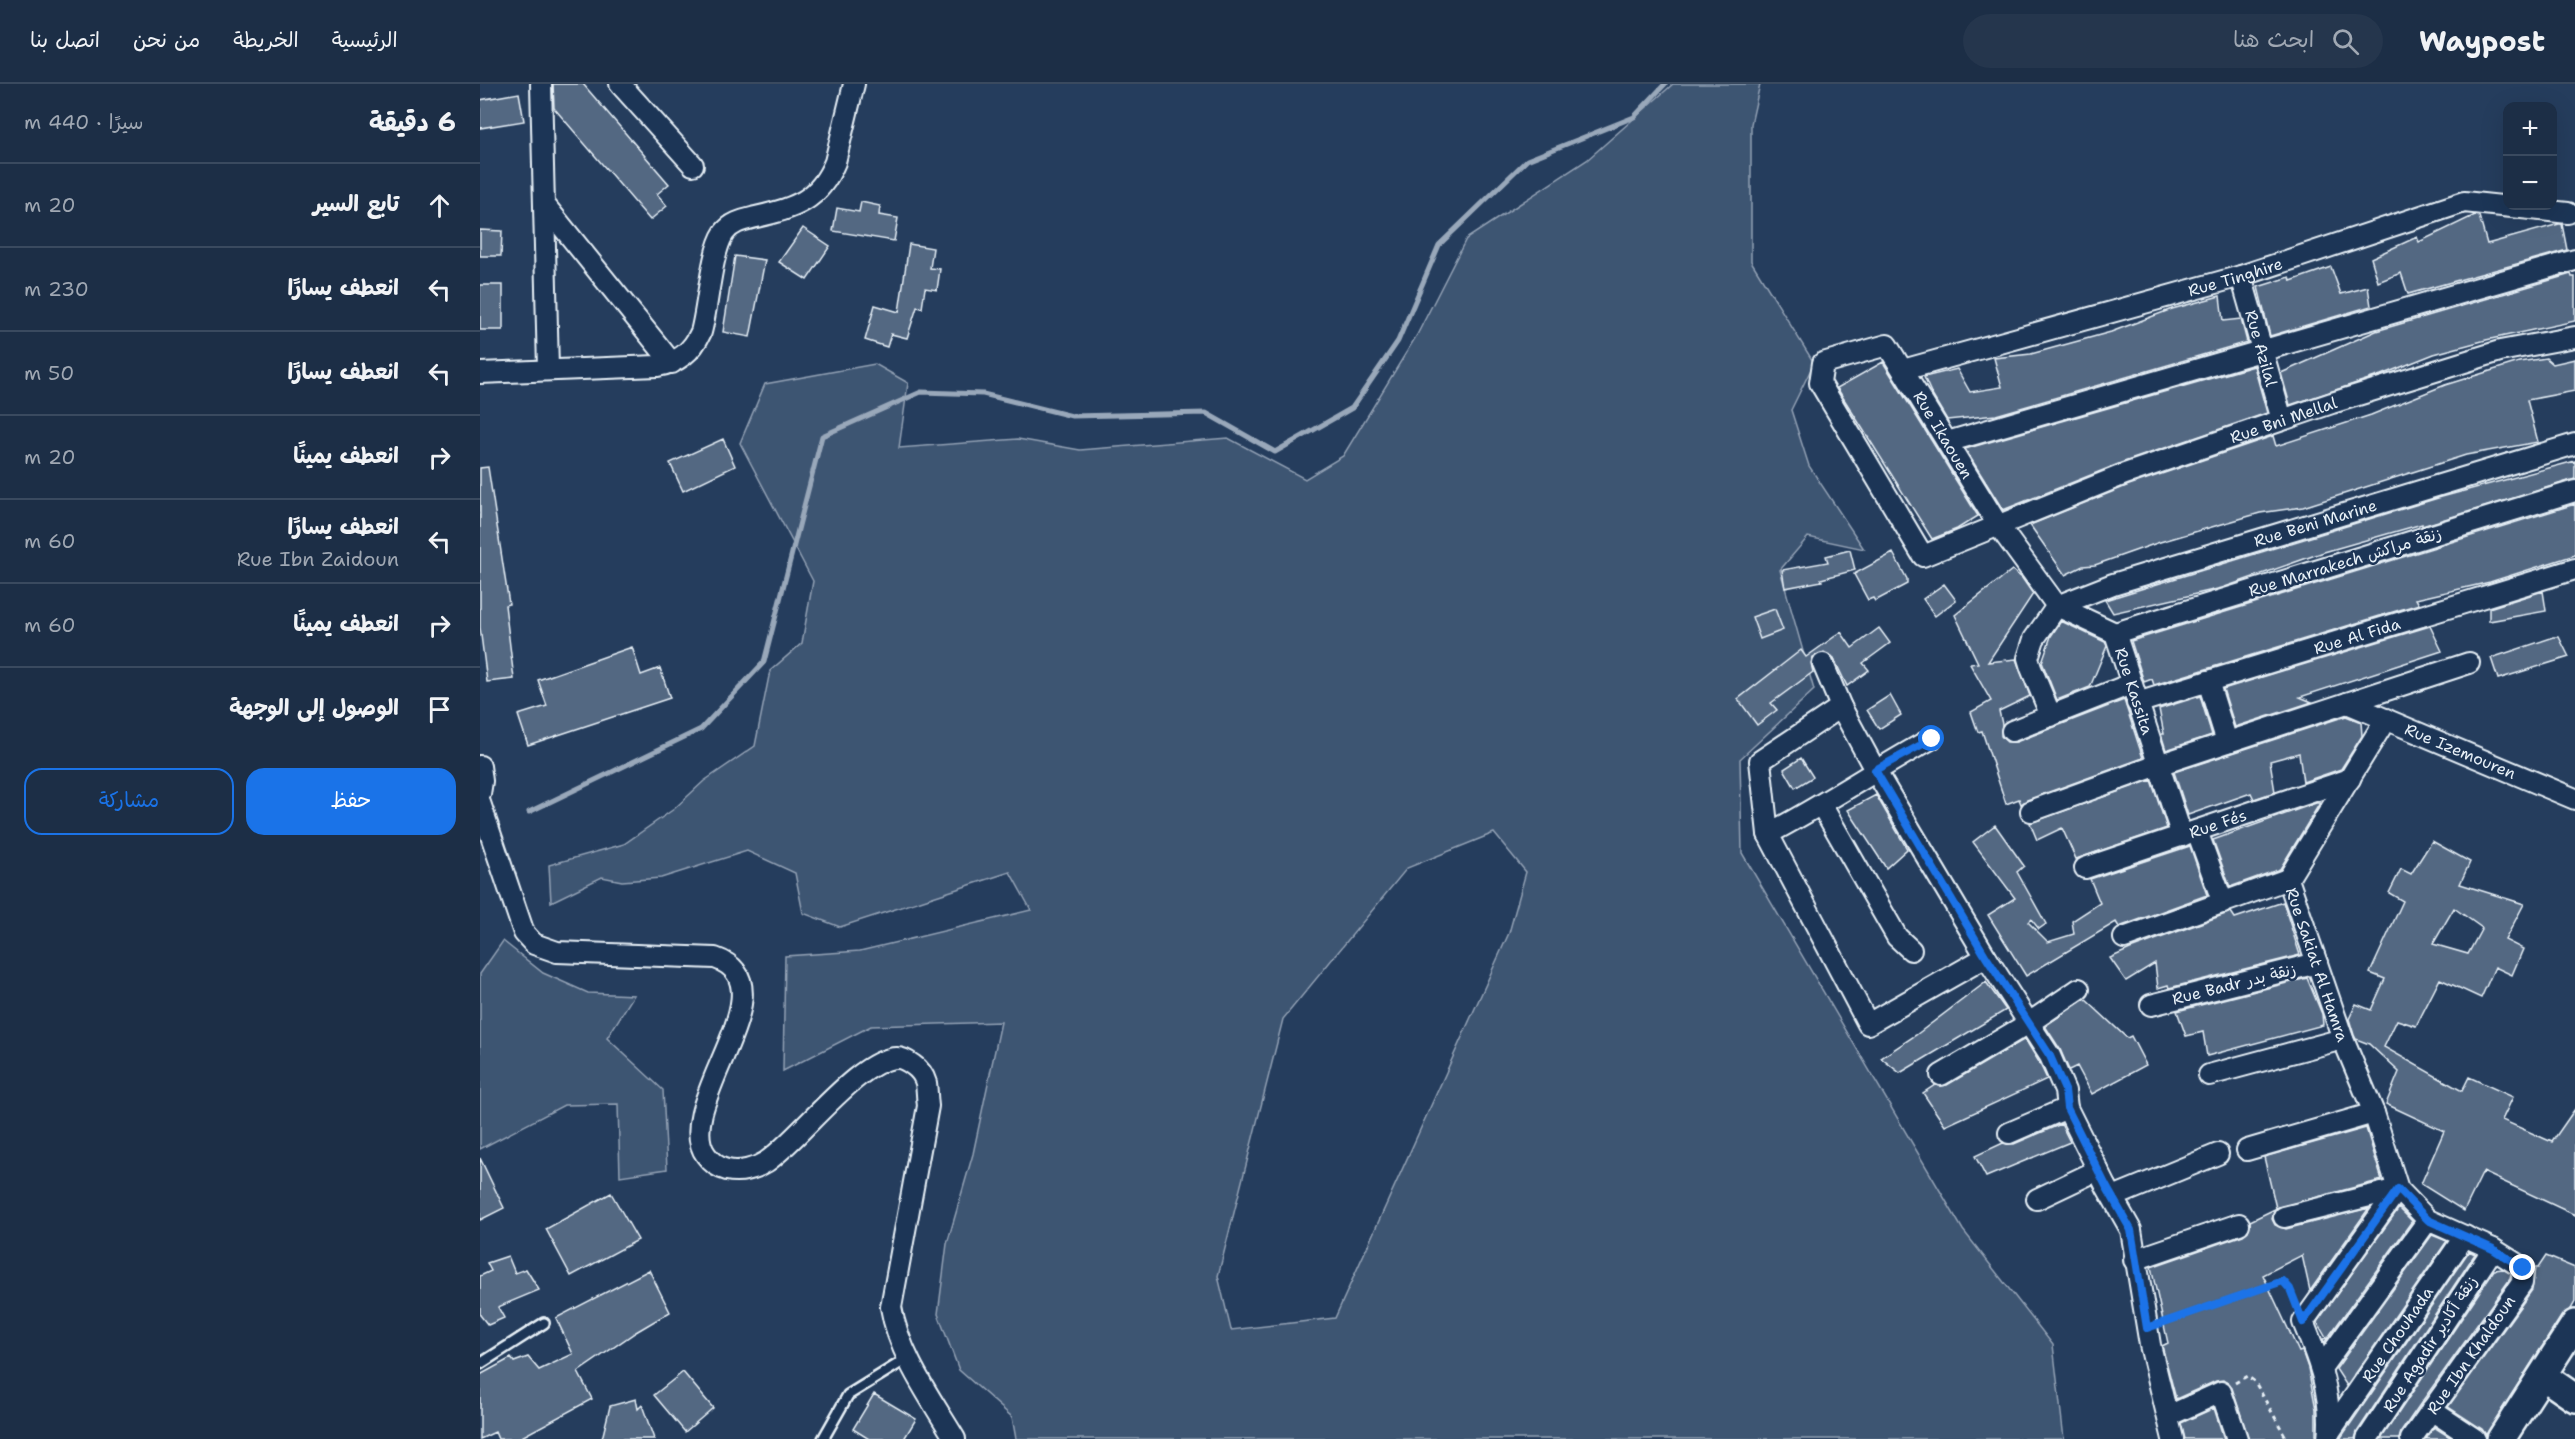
<!DOCTYPE html>
<html lang="ar">
<meta charset="utf-8">
<style>
:root{--surface:#1c2e46;--page:#25364d;--text:#f1f3f6;--muted:#a0a8b3;--line:#3a4a5f;--accent:#1a73e8}
body{margin:0;font-family:"Shantell Sans","Playpen Sans Arabic",sans-serif;background:var(--page);color:var(--text);direction:rtl}
.controls{position:absolute;right:18px;top:18px;display:grid;overflow:hidden;border-radius:12px;box-shadow:0 6px 24px #0002}
.controls button{width:54px;height:54px;display:grid;place-items:center;padding:0;border:0;border-bottom:2px solid var(--line);background:var(--surface);color:var(--text);font:30px sans-serif}
.stop{position:absolute;width:18px;height:18px;margin:-14px;border:4px solid #1a73e8;border-radius:50%;background:#fff}
.stop.end{background:#1a73e8;border-color:#fff;box-shadow:0 2px 6px #0008}
.list{margin:0;padding:0;list-style:none}
h2{display:flex;justify-content:space-between;align-items:center;height:78px;margin:0;padding:0 24px;font-size:26px}
h2 small{font-size:20px;font-weight:400;color:var(--muted)}
.list li{display:grid;grid-template-columns:39px 1fr auto;gap:18px;align-items:center;box-sizing:border-box;height:84px;padding:0 24px;border-top:2px solid var(--line)}
.list b{display:block;font-size:22px;white-space:nowrap}
.list p{margin:0;font-size:20px;white-space:nowrap;color:var(--muted)}
.list em{font-size:20px;font-style:normal;color:var(--muted)}
.actions{display:flex;gap:12px;padding:18px 24px}
.actions a{flex:1;padding:14px 0;border:2px solid var(--accent);border-radius:18px;text-align:center;font-size:21px;color:var(--accent)}
.actions .main{background:var(--accent);color:#fff}
.icon{flex:none;width:33px;height:33px;fill:none;stroke:currentColor;stroke-width:2;stroke-linecap:round;stroke-linejoin:round}
.map{position:relative;flex:none;width:2095px;height:1355px;overflow:hidden;direction:ltr}
header{display:flex;align-items:center;gap:36px;box-sizing:border-box;height:84px;padding:0 30px;background:var(--surface);border-bottom:2px solid var(--line)}
header strong{font-size:28px}
nav{display:flex;gap:33px;margin-inline-start:auto;font-size:21px}
.search{width:420px;height:54px;background:var(--page);display:flex;align-items:center;gap:15px;box-sizing:border-box;padding:0 21px;border-radius:33px;color:var(--muted);font-size:22px}
main{display:flex}
aside{flex:1;background:var(--surface)}
.map>svg:first-child{display:block}
</style>
<header>
<strong>Waypost</strong>
<div class="search"><svg class="icon" aria-label="search" viewBox="0 0 24 24"><circle cx="10" cy="10" r="6"/><path d="M15 15l6 6"/></svg>ابحث هنا</div>
<nav><a>الرئيسية</a><a>الخريطة</a><a>من نحن</a><a>اتصل بنا</a></nav>
</header>
<main>
<div class="map">
<svg width="2095" height="1355" viewBox="0 0 2095 1355">
<rect width="100%" height="100%" fill="#253d5d"/>
<filter id="ink" filterUnits="userSpaceOnUse"><feTurbulence type="fractalNoise" baseFrequency=".0167" numOctaves="2"/><feDisplacementMap in="SourceGraphic" scale="12" xChannelSelector="R" yChannelSelector="G"/><feConvolveMatrix kernelMatrix="1 2 1 2 8 2 1 2 1" color-interpolation-filters="sRGB"/></filter>
<g filter="url(#ink)">
<path fill="#3e5472" stroke="#93a2b5" stroke-width="1.5" fill-rule="evenodd" d="M1193,0H1280L1271,40V177L1334,279L1311,326L1329,382L1384,465L1328,453L1300,486L1334,606L1260,675L1262,769L1483,1146L1573,1261L1584,1355H536L532,1333L479,1286L458,1230L467,1160L493,1070L521,938L391,942L303,987L305,872L380,867L551,826L530,788L360,843L323,829L315,789L267,767L181,794L142,797L122,793L71,818L69,781L144,760L194,725L224,697L275,662L290,587L322,559L333,497L260,359L285,300L395,280L428,299L419,364L538,355L600,366L748,354L825,395L863,372L937,251L986,155L1107,76ZM1014,749L1046,788L1029,849L855,1234L751,1246L738,1192L803,935L927,784Z
M23,857L63,889L108,909L154,911L127,954L183,1006L187,1085L140,1092L138,1020L84,1021L0,1065V890Z"/>
<g fill="none" stroke-linecap="round" stroke-linejoin="round">
<path stroke="#99a8ba" stroke-width="5" d="M49,728L221,645L284,578L342,352L441,308L503,310L592,332L726,329L795,368L872,324L918,257L959,161L1047,76L1154,33L1185,0"/>
</g>
<path fill="#536782" stroke="#e8f1f8" stroke-width="1.5" fill-rule="evenodd" d="M73,0H103L189,100L177,110L187,122L170,136L74,24Z
M39,9L44,37L0,44V16Z
M381,118L400,122L399,131L418,134L414,157L353,147L357,124L379,128Z
M1995,131L1999,132L2007,160L2079,140H2082L2087,166L1928,210L1921,189L1898,198L1891,174L1937,153L1939,158Z
M323,144L350,162L327,196L299,178Z
M0,146L22,147L21,172H0Z
M429,160L453,164L450,184L460,185L457,206L445,204L442,224L437,223L427,254L411,250L407,263L385,256L395,221L419,228Z
M255,172L285,176L270,253L243,248Z
M1851,183L1861,210L1888,203L1891,222L1790,252L1778,203L1810,193L1811,197Z
M2091,190L2092,193H2095V237L2006,256L1954,270L1901,291L1810,321L1801,289L1896,247Z
M0,201H23V246H0Z
M1740,212L1743,237L1761,235L1767,258L1516,331L1467,336L1452,311L1444,293L1477,285L1490,308L1522,303L1514,274L1551,270L1631,248L1692,225Z
M2066,274L2073,280L2095,275V307L2047,316L2058,358L1986,371L1823,423L1780,429L1680,458L1615,481L1603,482L1585,491L1550,441L1649,401L1793,352L1796,362L1891,331L1965,301L2039,278Z
M1403,278L1498,432L1477,445L1452,455L1357,304Z
M1774,282L1787,329L1641,379L1523,426L1485,365Z
M243,355L255,382L203,407L190,379Z
M2095,377V395L1942,442V440L1844,468L1742,504L1633,529L1625,516L1958,414Z
M8,383L29,520L25,521L34,595L7,598L0,543V384Z
M2095,420V471L2010,498L1936,515L1939,520L1674,601L1672,595L1664,598L1651,557Z
M1370,466L1375,486L1341,495L1342,497L1305,504L1302,486L1348,478L1346,472Z
M1413,469L1427,495V500L1395,517L1393,514L1388,516L1374,490Z
M1532,486L1542,494L1553,510L1508,578L1536,575L1550,612L1519,627L1522,640L1521,652L1527,658H1536L1644,616L1663,674L1547,716L1541,720L1539,715L1526,720L1502,647L1498,648L1491,628L1511,617L1490,580L1498,579L1475,531Z
M1464,500L1476,516L1455,532L1443,515Z
M2063,507L2066,527L2009,537V524Z
M1295,525L1303,546L1280,555L1272,533Z
M1581,537L1625,558L1627,562L1610,603L1577,616L1562,578L1571,552Z
M1950,542L1962,567L1820,613L1832,618L1755,643L1743,605Z
M1399,544L1410,559L1383,579L1389,586L1367,602L1354,575L1344,568L1333,573L1331,579L1333,588L1291,619L1297,626L1277,641L1258,615L1321,566L1326,573L1361,548L1372,564Z
M2074,553H2079L2089,573L2018,595L2011,574Z
M152,563L161,591L180,584L190,614L48,661L38,631L67,622L58,596Z
M1410,611L1421,631L1399,645L1387,626Z
M1720,612L1732,651L1686,666L1681,650H1684L1679,625Z
M1866,632L1881,638L1882,652L1861,685L1823,698L1819,669L1790,677L1795,708L1774,715L1771,709L1708,731L1694,688Z
M1321,674L1333,693L1315,704L1304,685Z
M1671,696L1687,744L1596,775L1582,744L1557,756L1550,739Z
M1396,711L1427,765L1406,784L1368,726Z
M1836,719H1840L1800,785L1750,803L1733,756Z
M1515,741L1544,782L1537,788L1566,840L1559,845L1551,835L1548,838L1568,858L1594,850L1592,837L1620,819L1610,795L1710,762L1727,811L1639,843L1636,838L1546,892L1508,831L1535,814L1493,758Z
M1952,757L1990,778L1980,800L2044,820L2025,856L2043,865L2032,891L2015,883L2001,914L1960,895L1936,942L1917,936L1904,963L1982,1007L1989,993L2033,1013L2022,1036L2072,1058L2095,1025V1131L2003,1088L1984,1127L1941,1100L1964,1047L1906,1020L1919,988L1889,960L1876,955L1874,951L1869,935L1876,920L1891,926L1905,895L1890,889L1923,817L1909,809L1921,785L1931,790ZM1974,824L2002,844L1988,870L1953,860Z
M1803,818L1820,871L1689,904L1688,901L1678,904L1675,879L1646,897L1630,874L1650,865L1751,828L1755,834Z
M1827,894L1842,930L1843,941L1727,972L1723,948L1706,952L1697,927Z
M1506,898L1526,926L1420,989L1401,974L1436,951Z
M1605,915L1647,954L1651,952L1666,981L1612,1010L1597,982L1589,986L1580,965L1565,942Z
M1545,955L1559,978L1567,995L1465,1042L1443,1009L1455,1001H1467Z
M1581,1040L1590,1058L1506,1093L1495,1072L1523,1059L1534,1060Z
M1886,1044L1902,1096L1796,1124L1784,1073Z
M0,1074L24,1124L0,1136Z
M131,1109L158,1156L91,1192L66,1145Z
M1889,1124L1830,1207L1822,1171L1783,1191L1819,1268L1822,1267L1828,1284L1836,1325V1355H1769L1752,1304L1743,1296L1736,1297L1696,1315L1682,1262L1688,1259L1671,1183L1763,1151L1768,1147L1770,1137L1795,1125L1792,1135L1795,1141L1806,1145Z
M1919,1124L1932,1137L1844,1259L1843,1255L1846,1254L1837,1238Z
M1952,1151L1967,1157L1867,1302L1856,1285Z
M1989,1167L1995,1170L1877,1348L1875,1355H1860Z
M28,1172L35,1189L46,1185L59,1206L18,1223L24,1234L8,1241L0,1231V1192L11,1187L7,1179Z
M2066,1172L2095,1184V1218L2091,1225L2082,1231L2006,1351L2002,1345L1968,1323L2052,1206L2055,1184H2058Z
M2023,1185L2031,1190L2030,1195L1941,1319L1921,1348L1919,1355H1901L2014,1186Z
M169,1186L190,1228L156,1248L98,1288L112,1315L38,1355H18L15,1348L0,1355V1291L31,1274L34,1278L48,1273L59,1286L93,1270L76,1234Z
M203,1288L233,1324L205,1348L174,1311Z
M394,1310L436,1335L424,1355H389L373,1345Z
M156,1315L158,1325L162,1321L174,1355H122L130,1322Z
M1734,1324L1744,1355H1705L1701,1339Z
M1954,1343L1973,1355H1946Z"/>
<g fill="none" stroke-linecap="round" stroke-linejoin="round">
<g stroke="#e8f1f8" stroke-width="14">
<path id="lane" d="M0,1280L64,1239
M343,1355L368,1311L428,1274"/>
</g>
<g stroke="#e8f1f8" stroke-width="24">
<g id="street">
<path d="M61,0L68,285"/>
<path d="M140,0L213,81"/>
<path d="M64,120L192,279"/>
<path id="s1" d="M1761,192L1802,336"/>
<path id="s2" d="M1423,286L1761,192L1984,118L2088,129"/>
<path d="M0,289L177,282C198,279 212,268 221,248C228,224 231,168 244,149C252,138 264,136 276,133C315,124 339,117 355,78L374,0"/>
<path d="M1467,358L2095,176"/>
<path d="M1635,549L2095,407"/>
<path d="M1343,580L1361,623L1395,686L1506,873L1570,972L1585,1007L1587,1024L1626,1102L1651,1146L1670,1261L1693,1355"/>
<path d="M1728,597L1747,658"/>
<path id="s3" d="M1657,619L2095,485"/>
<path id="s4" d="M1867,619L2095,715"/>
<path id="s5" d="M1571,632L1551,584L1548,574L1554,555L1577,522L1633,500L2095,360"/>
<path id="s6" d="M1906,635L1808,795L1863,955L1894,1029L1918,1105L1948,1136L2013,1165L2043,1184L2042,1199L1931,1355"/>
<path d="M1532,647L1651,600"/>
<path d="M1451,655C1396,685 1344,721 1288,750L1388,940L1506,873"/>
<path d="M0,682L2,697L0,710"/>
<path d="M0,719L44,849L54,860L77,868L235,874C314,901 190,1023 226,1071C231,1078 239,1084 247,1086C260,1089 275,1085 286,1078C319,1056 379,974 417,974C422,974 429,978 433,981C439,985 444,992 446,999C447,1006 447,1014 448,1022L411,1223C419,1271 450,1313 475,1355"/>
<path d="M1342,722L1417,853L1431,866"/>
<path d="M1551,727L1678,681L1989,579"/>
<path d="M1717,747L1743,819"/>
<path d="M1288,750L1280,677L1361,623"/>
<path id="s7" d="M1702,752L1635,549L1577,522L1518,441L1407,261L1343,279L1340,299L1443,472L1645,390L1852,319L2020,267L2095,253"/>
<path id="s8" d="M1605,784L1870,695"/>
<path d="M1644,854L1808,795"/>
<path d="M1671,921L1837,879"/>
<path d="M1461,991L1549,939L1599,905"/>
<path d="M1729,991L1863,955"/>
<path d="M1529,1049L1587,1024"/>
<path d="M1767,1066L1894,1029"/>
<path d="M1633,1113L1738,1070"/>
<path d="M1557,1115L1618,1086"/>
<path d="M1804,1133L1918,1105"/>
<path d="M1654,1176L1759,1140"/>
<path d="M1842,1283L1948,1136"/>
<path d="M1951,1326L1995,1355"/>
<path d="M1688,1332L1741,1308L1757,1355"/>
<path id="s9" d="M1849,1349L1985,1152"/>
<path d="M1848,1355C1853,1313 1839,1276 1823,1238L1918,1105"/>
<path d="M1887,1355L2013,1165"/>
</g>
</g>
<g stroke="#e8f1f8" stroke-width="32">
<path id="secondary" d="M2063,1292L2095,1314
M2021,1355L2095,1240"/>
</g>
<path stroke="#e8f1f8" stroke-width="3" stroke-dasharray="4.5 4.5" stroke-linecap="butt" d="M1683,1238L1803,1197L1810,1205L1815,1217
M1755,1299L1767,1292L1775,1298L1807,1355"/>
<use href="#lane" stroke="#1d3557" stroke-width="9"/>
<use href="#street" stroke="#1d3557" stroke-width="20"/>
<use href="#secondary" stroke="#1d3557" stroke-width="27"/>
</g>
</g>
<g fill="none" stroke-linecap="round" stroke-linejoin="round" filter="url(#ink)">
<path stroke="#1a73e8" stroke-width="8" d="M1452,655L1395,686L1506,873L1570,972L1585,1006L1587,1024L1626,1102L1651,1146L1667,1244L1803,1197L1810,1205L1823,1238L1918,1105L1948,1136L2013,1165L2043,1184"/>
</g>
<g text-anchor="middle" dominant-baseline="central" stroke-width="5" stroke-linejoin="round" paint-order="stroke">
<g font-size="16" fill="#e8f1f8" stroke="#1d3557">
<text stroke="none"><textPath href="#s2" startOffset="345">Rue Tinghire</textPath></text>
<text stroke="none"><textPath href="#s1" startOffset="75">Rue Azilal</textPath></text>
<text stroke="none"><textPath href="#s7" startOffset="1263">Rue Bni Mellal</textPath></text>
<text transform="translate(1463 351) rotate(59)">Rue Ikaouen</text>
<text stroke="none"><textPath href="#s5" startOffset="394">Rue Beni Marine</textPath></text>
<text transform="translate(1865 478) rotate(-17)">Rue Marrakech زنقة مراكش</text>
<text stroke="none"><textPath href="#s3" startOffset="230">Rue Al Fida</textPath></text>
<text transform="translate(1654 607) rotate(72)">Rue Kassita</text>
<text stroke="none"><textPath href="#s4" startOffset="123">Rue Izemouren</textPath></text>
<text stroke="none"><textPath href="#s8" startOffset="140">Rue Fés</textPath></text>
<text stroke="none"><textPath href="#s6" startOffset="278">Rue Sakiat Al Hamra</textPath></text>
<text transform="translate(1754 900) rotate(-14)">Rue Badr زنقة بدر</text>
<text stroke="none"><textPath href="#s9" startOffset="120">Rue Chouhada</textPath></text>
<text transform="translate(1950 1260) rotate(-57)">Rue Agadir زنقة أكادير</text>
<text transform="translate(1991 1271) rotate(-55)">Rue Ibn Khaldoun</text>
</g>
</g>
</svg>
<div class="controls">
<button>+</button>
<button>−</button>
</div>
<div class="stop" style="left:1452px;top:655px"></div>
<div class="stop end" style="left:2043px;top:1184px"></div>
</div>
<aside>
<h2>6 دقيقة<small>سيرًا · 440 m</small></h2>
<ul class="list">
<li><svg class="icon" aria-label="ahead" viewBox="0 0 24 24"><path d="M12 20V5M6 11l6-6 6 6"/></svg><div><b>تابع السير</b></div><em>20 m</em></li>
<li><svg class="icon" aria-label="left" viewBox="0 0 24 24"><path d="M17 20v-9H6M10 6l-5 5 5 5"/></svg><div><b>انعطف يسارًا</b></div><em>230 m</em></li>
<li><svg class="icon" aria-label="left" viewBox="0 0 24 24"><path d="M17 20v-9H6M10 6l-5 5 5 5"/></svg><div><b>انعطف يسارًا</b></div><em>50 m</em></li>
<li><svg class="icon" aria-label="right" viewBox="0 0 24 24"><path d="M7 20v-9h11M14 6l5 5-5 5"/></svg><div><b>انعطف يمينًا</b></div><em>20 m</em></li>
<li><svg class="icon" aria-label="left" viewBox="0 0 24 24"><path d="M17 20v-9H6M10 6l-5 5 5 5"/></svg><div><b>انعطف يسارًا</b><p>Rue Ibn Zaidoun</p></div><em>60 m</em></li>
<li><svg class="icon" aria-label="right" viewBox="0 0 24 24"><path d="M7 20v-9h11M14 6l5 5-5 5"/></svg><div><b>انعطف يمينًا</b></div><em>60 m</em></li>
<li><svg class="icon" aria-label="arrive" viewBox="0 0 24 24"><path d="M6 21V4h12l-3 4 3 4H6"/></svg><div><b>الوصول إلى الوجهة</b></div></li>
</ul>
<div class="actions"><a class="main">حفظ</a><a>مشاركة</a></div>
</aside>
</main>
